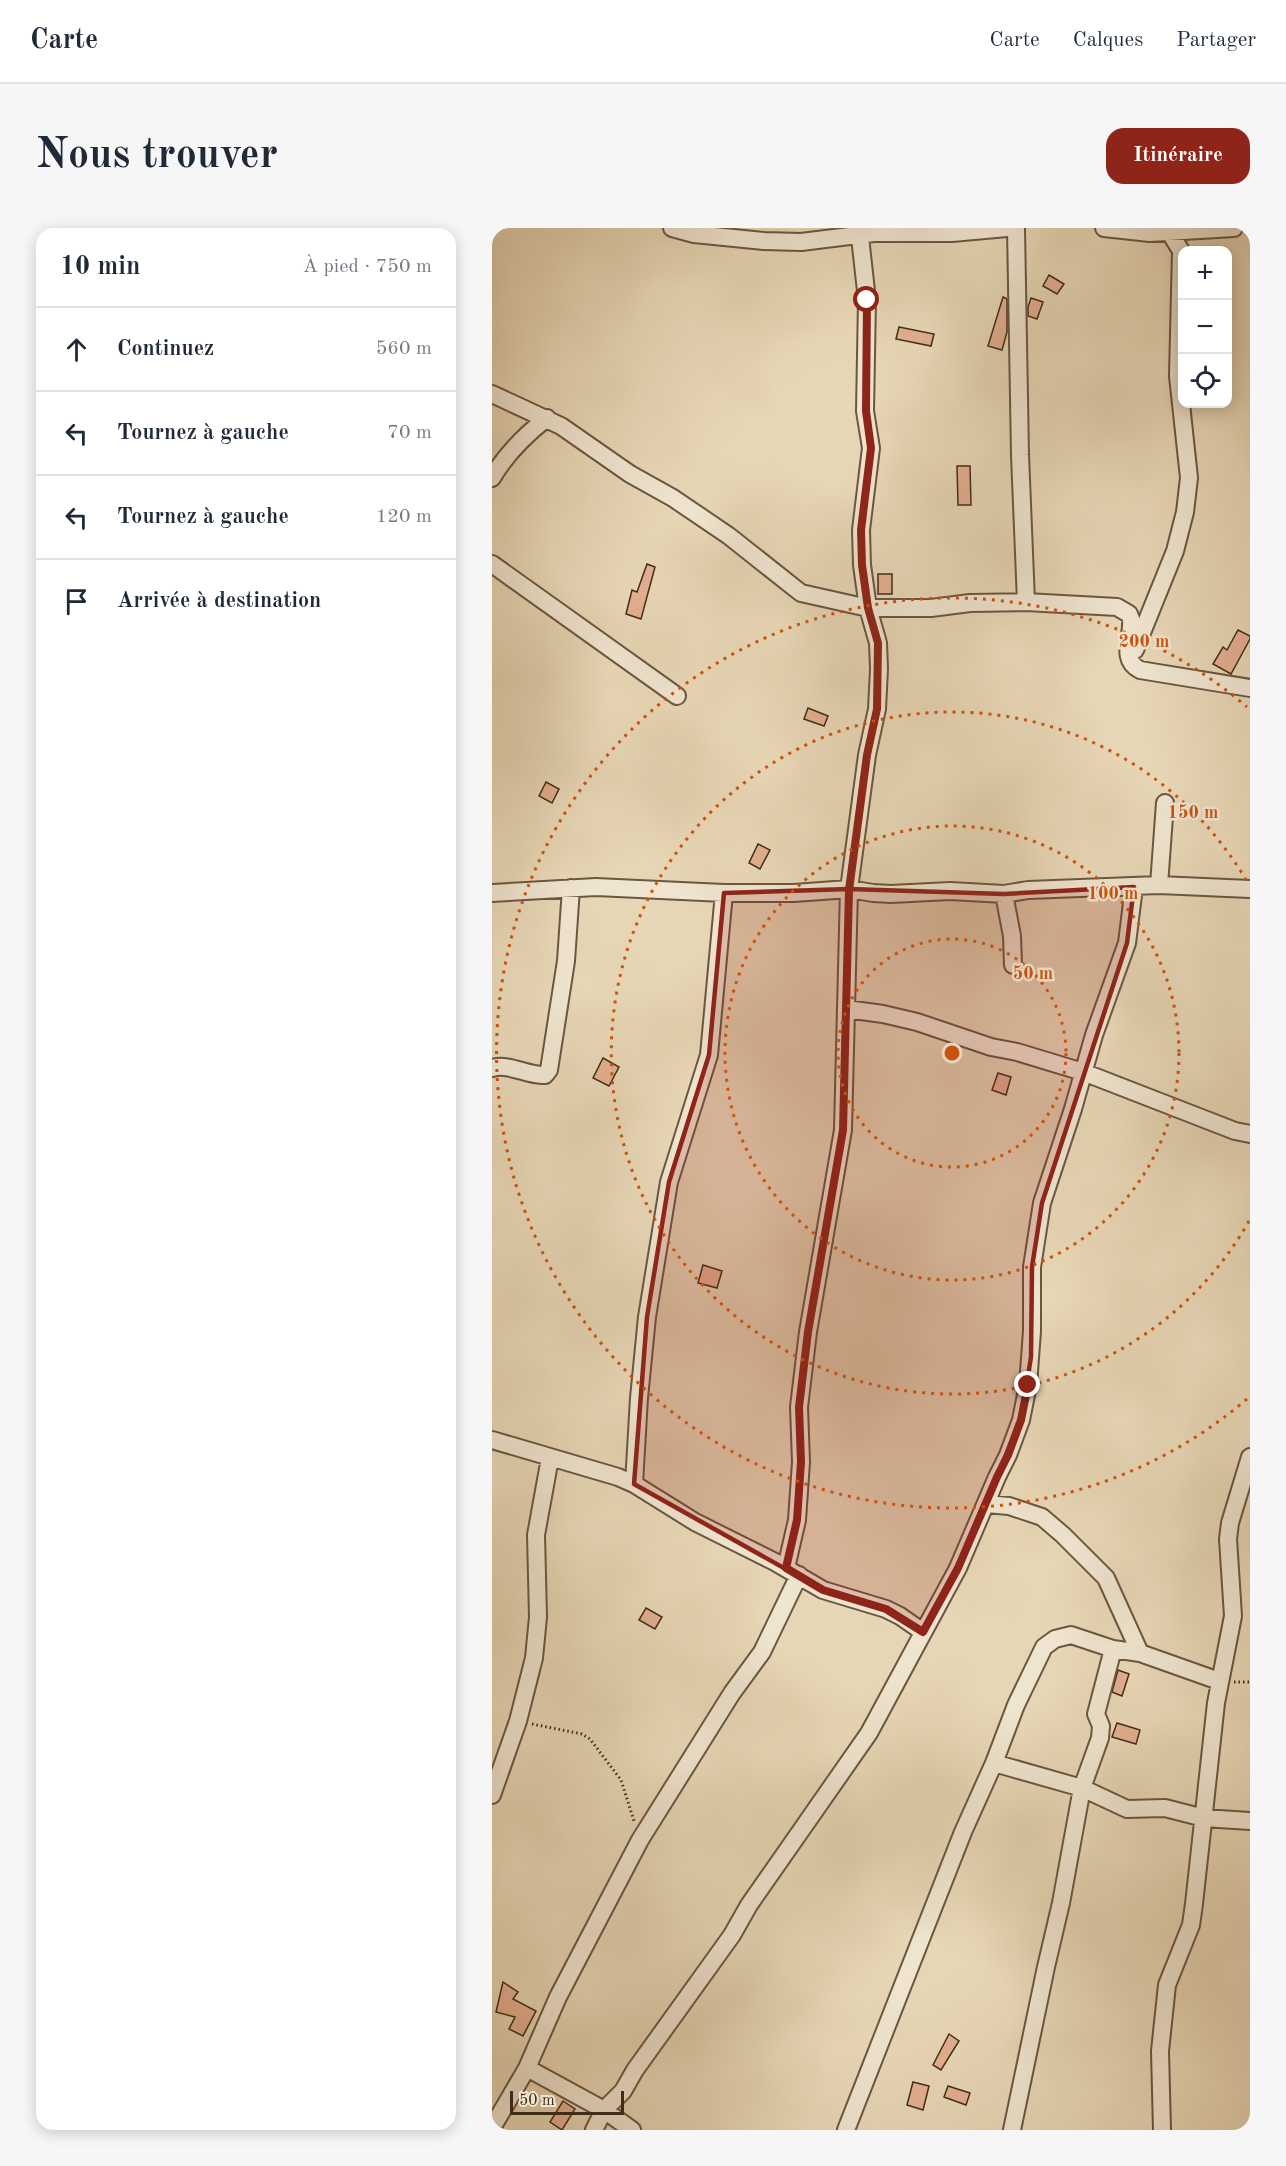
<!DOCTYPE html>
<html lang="fr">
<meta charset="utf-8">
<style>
:root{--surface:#fff;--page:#f6f6f7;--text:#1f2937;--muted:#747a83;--line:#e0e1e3;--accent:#8f2418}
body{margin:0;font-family:"Old Standard TT",serif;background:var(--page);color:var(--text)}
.controls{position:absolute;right:18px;top:18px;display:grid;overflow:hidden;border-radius:12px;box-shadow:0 3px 15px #0003}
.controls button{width:54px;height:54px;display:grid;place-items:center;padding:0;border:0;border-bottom:2px solid var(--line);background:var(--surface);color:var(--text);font:30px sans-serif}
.scale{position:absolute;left:18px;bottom:15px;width:114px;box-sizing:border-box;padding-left:6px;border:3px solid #402d19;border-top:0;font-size:16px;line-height:21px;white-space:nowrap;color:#402d19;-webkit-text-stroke:4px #efe4cf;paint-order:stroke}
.stop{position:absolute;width:18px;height:18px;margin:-14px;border:4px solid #8f2418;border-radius:50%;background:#fff}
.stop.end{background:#8f2418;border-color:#fff;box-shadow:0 2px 6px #0008}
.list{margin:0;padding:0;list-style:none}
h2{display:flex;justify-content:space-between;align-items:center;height:78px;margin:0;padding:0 24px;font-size:26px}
h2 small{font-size:20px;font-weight:400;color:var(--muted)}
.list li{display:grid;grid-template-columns:39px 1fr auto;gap:18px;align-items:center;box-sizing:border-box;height:84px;padding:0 24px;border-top:2px solid var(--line)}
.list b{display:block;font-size:22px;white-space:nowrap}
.list em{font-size:20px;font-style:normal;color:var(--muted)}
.icon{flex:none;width:33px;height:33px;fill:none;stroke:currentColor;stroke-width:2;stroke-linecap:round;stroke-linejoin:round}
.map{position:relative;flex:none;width:758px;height:1902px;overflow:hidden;border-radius:18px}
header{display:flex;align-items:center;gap:36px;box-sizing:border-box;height:84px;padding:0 30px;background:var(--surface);border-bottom:2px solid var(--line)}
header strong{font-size:28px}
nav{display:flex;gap:33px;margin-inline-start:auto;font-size:21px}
.intro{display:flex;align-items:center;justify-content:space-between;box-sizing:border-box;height:144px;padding:0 36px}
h1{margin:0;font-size:42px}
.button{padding:15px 27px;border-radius:18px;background:var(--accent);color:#fff;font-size:21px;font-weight:700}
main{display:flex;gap:36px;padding:0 36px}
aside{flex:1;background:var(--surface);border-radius:18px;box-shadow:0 3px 15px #0003}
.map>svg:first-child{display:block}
</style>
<header>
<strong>Carte</strong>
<nav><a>Carte</a><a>Calques</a><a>Partager</a></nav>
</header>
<div class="intro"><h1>Nous trouver</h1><a class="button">Itinéraire</a></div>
<main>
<aside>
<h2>10 min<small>À pied · 750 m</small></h2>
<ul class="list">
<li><svg class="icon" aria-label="ahead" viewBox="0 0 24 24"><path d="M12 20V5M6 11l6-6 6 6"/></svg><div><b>Continuez</b></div><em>560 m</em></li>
<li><svg class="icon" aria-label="left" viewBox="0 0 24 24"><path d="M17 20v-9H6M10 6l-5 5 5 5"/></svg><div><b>Tournez à gauche</b></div><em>70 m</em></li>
<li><svg class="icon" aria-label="left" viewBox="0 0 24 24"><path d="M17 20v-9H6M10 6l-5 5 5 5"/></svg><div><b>Tournez à gauche</b></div><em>120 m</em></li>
<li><svg class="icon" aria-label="arrive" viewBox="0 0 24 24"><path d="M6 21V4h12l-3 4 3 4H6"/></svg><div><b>Arrivée à destination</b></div></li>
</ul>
</aside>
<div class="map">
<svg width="758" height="1902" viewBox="0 0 758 1902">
<rect width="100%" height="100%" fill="#e7d6b5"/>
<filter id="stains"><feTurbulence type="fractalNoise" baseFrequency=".00333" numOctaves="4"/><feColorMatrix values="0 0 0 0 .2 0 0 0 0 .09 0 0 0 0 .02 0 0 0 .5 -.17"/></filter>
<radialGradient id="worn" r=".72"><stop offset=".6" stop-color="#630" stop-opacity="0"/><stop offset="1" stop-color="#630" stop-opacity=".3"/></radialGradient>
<path fill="#e3af90" stroke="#402d19" stroke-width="1.5" d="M557,47L572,56L565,66L551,58Z
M511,69L515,71V104L510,122L496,118Z
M539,70L551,74L545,91L536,88V79Z
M407,99L442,106L439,118L404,111Z
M465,238H478L479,277H466Z
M155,336L163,339L149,391L134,386L140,362L145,364Z
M386,346H400V366H386Z
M746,402L758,408V411L739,446L721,436L731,419L735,422Z
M316,480L336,488L332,498L312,491Z
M54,554L67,561L60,575L47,568Z
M266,616L278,622L268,641L257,635Z
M111,830L127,839L117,858L101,850Z
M506,845L519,849L514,867L500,862Z
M211,1037L230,1043L225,1060L206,1055Z
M154,1380L170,1389L163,1401L147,1392Z
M626,1442L637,1446L630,1468L620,1464Z
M625,1495L648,1502L644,1516L620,1509Z
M11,1754L26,1764L21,1771L44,1783L31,1808L17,1801L23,1789L4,1784Z
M457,1806L467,1813L449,1842L441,1837Z
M421,1854L437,1858L431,1882L415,1877Z
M456,1858L478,1865L474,1877L452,1869Z
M71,1873L83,1881L70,1902L58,1894Z"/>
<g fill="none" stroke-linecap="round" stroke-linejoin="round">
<g stroke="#6a5740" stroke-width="20">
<path id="minor" d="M180,0L202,6L272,13L309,14L382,5H460L515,0
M367,0L375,72L373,183L379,220L369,302L370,337L376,380L386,415L387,441L385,481L375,527L357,661L354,781L391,786L425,794L499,819L525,824L591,844L743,903L758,906
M524,0L528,227L534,374
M612,0L658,5L742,0
M0,166L69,198L138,246L181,270L237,308L309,365L376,380H439L478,375L534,374L625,379L637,386L639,391C641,409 627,431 648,442L758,460
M0,250C14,226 33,207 55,190
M0,336L185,468
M643,422L683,323L693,284L697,250L686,148L689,23L680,8L679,0
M667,657L673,575
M0,665L104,659L232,665H302L357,661L381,665L399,666L458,663L512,666L536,662L667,657L758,661
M512,666L520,708L521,737
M0,840C18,835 35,848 53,847L57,842L74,733L79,660
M0,1212L126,1249L142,1256L203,1294L283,1334L331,1362L394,1381L408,1388L431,1404
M142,1256L147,1170L155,1089L177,954L217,827L232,665
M494,1276L517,1278L550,1289L571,1307L614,1350L648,1425L727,1453
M294,1340L305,1292L309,1234L307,1179L316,1104L351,902L354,781
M502,1535L590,1560L635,1581L673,1580L712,1590L758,1593
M0,1567L26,1493L42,1430L46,1389L44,1307L58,1230
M35,1840L112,1882L140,1902
M0,1900L35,1840L66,1769L148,1612L240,1465L270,1424L307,1347
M102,1902L112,1882L131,1863L143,1842L240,1707L257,1677L377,1505L466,1340L505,1249L516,1227L529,1192L536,1157L540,1103V1039L550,975L581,881L602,807L635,715L642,659
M354,1902L471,1604L502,1535L524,1477L552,1419L563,1411L579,1407L621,1421L648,1425
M520,1902L554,1739L569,1675L590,1560L608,1510L609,1498L604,1486L621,1421
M670,1902L668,1823L675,1757L699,1697L702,1676L724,1475L741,1388L736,1311L738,1295L758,1229"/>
</g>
<path stroke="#402d19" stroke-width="3" stroke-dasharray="1.5 3" stroke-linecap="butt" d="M742,1454H758
M40,1496L90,1506L98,1511L129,1552L142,1593"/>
<use href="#minor" stroke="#efe4cf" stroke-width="16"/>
</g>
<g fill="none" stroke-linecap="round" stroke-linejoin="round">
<path stroke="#8f2418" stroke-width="8" d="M375,72L374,183L379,220L369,302L370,337L376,380L386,415L385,481L375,527L357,662L351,902L316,1104L307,1179L309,1234L305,1292L294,1340L331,1362L394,1381L431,1404L466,1340L505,1249L516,1227L529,1192L536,1157"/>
</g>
<path fill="#8f2418" fill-opacity="0.2" stroke="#8f2418" stroke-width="4.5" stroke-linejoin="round" d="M642,659L635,715L550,975L540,1039L539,1129L529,1192L466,1340L431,1404L394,1381L331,1362L142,1256L155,1089L177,954L217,827L232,665L357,661L512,666Z"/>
<g fill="none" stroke="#cf520e" stroke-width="3" stroke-dasharray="3 6">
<circle cx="460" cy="825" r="114"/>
<circle cx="460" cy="825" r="227"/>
<path d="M757 993A341 341 0 1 1 757 657"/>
<path d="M755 1171A455 455 0 1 1 755 479"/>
</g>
<circle cx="460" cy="825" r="9" fill="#cf520e" stroke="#efe4cf" stroke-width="3"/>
<g font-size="18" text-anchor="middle" font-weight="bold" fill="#cf520e" stroke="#efe4cf" stroke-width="5" stroke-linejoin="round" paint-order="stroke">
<text x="652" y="419">200 m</text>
<text x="701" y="590">150 m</text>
<text x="621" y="671">100 m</text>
<text x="541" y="751">50 m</text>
</g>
<rect width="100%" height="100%" filter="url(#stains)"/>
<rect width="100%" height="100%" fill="url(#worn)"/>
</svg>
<div class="controls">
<button>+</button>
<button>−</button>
<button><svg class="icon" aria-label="locate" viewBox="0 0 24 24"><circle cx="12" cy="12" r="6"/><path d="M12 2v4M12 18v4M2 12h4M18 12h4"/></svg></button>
</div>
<div class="scale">50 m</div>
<div class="stop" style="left:375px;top:72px"></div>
<div class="stop end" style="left:536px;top:1157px"></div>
</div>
</main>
